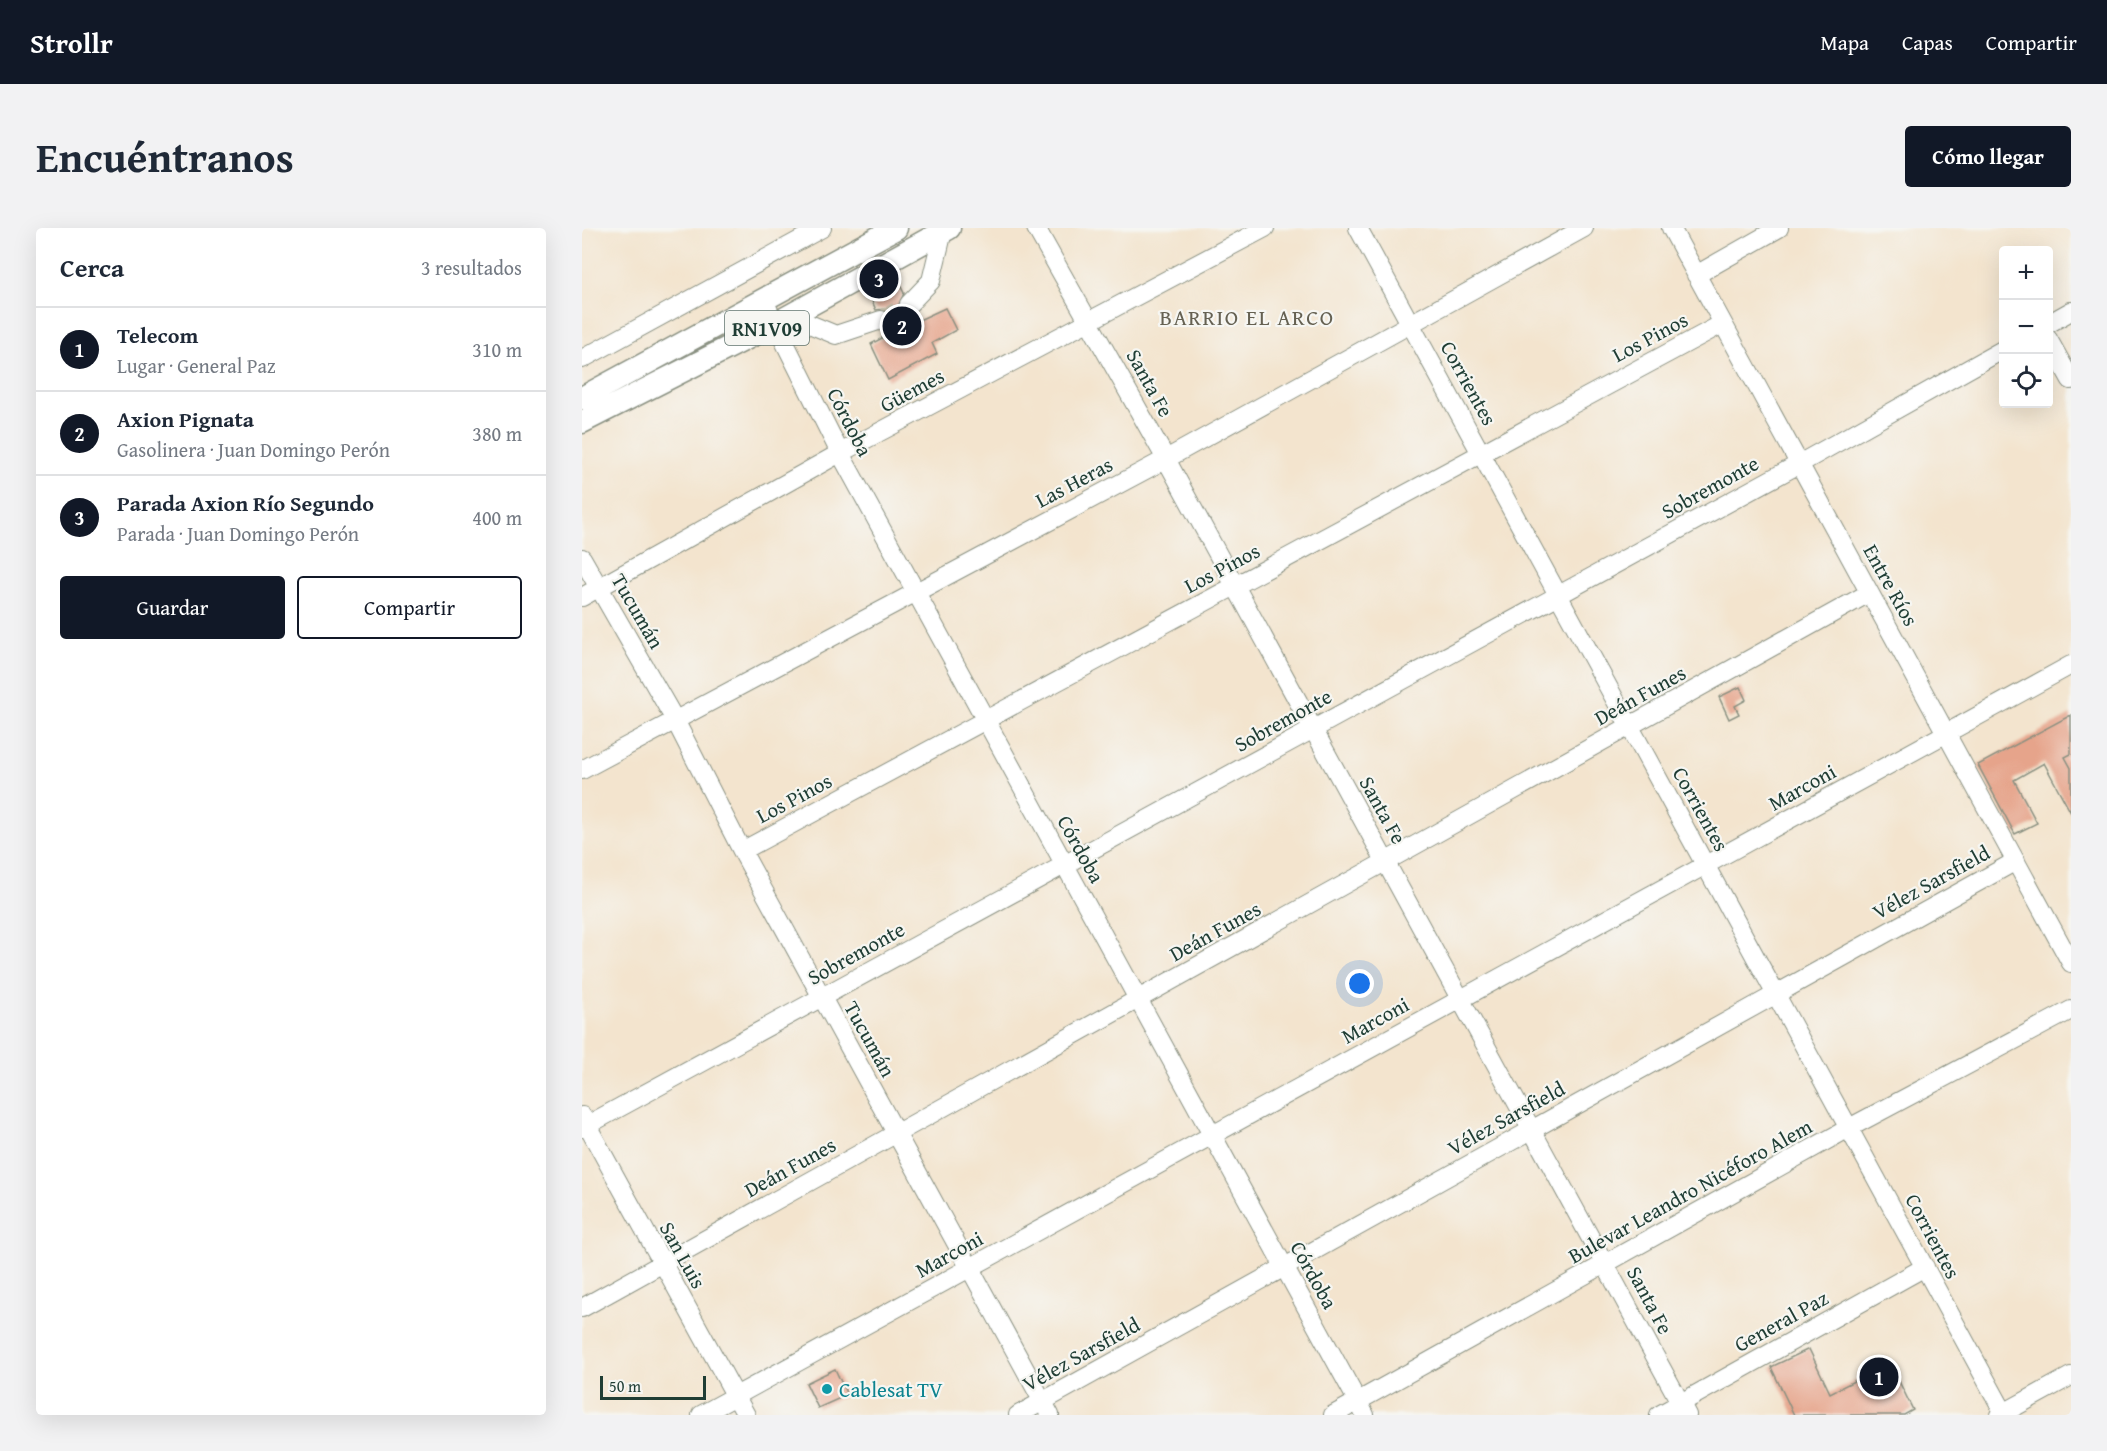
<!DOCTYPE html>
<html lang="es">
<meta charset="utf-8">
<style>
:root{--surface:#fff;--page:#f2f2f3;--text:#1f2937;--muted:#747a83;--line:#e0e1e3;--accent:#111827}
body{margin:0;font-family:"Gentium Book Plus",serif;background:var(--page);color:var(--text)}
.controls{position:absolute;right:18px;top:18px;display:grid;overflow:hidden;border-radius:6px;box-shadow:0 6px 24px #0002}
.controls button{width:54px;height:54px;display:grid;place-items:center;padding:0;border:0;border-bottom:2px solid var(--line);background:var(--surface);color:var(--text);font:30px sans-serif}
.scale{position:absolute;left:18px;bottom:15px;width:106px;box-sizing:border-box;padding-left:6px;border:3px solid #1f3d34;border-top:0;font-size:16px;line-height:21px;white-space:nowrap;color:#1f3d34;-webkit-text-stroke:4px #f6f6f2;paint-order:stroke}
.you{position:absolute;left:778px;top:756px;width:21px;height:21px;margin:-15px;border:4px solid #fff;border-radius:50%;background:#1a73e8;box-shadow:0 0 0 9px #1a73e833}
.badge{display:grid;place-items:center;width:39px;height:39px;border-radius:50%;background:var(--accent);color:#fff;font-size:20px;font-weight:700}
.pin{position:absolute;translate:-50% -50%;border:3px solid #fff;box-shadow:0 2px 6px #0006}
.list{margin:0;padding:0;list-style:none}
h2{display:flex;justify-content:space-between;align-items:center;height:78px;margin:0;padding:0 24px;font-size:26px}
h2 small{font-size:20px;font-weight:400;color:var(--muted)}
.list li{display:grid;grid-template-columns:39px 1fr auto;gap:18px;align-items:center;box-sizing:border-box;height:84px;padding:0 24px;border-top:2px solid var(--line)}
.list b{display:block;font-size:22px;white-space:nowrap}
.list p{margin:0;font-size:20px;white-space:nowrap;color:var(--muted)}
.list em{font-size:20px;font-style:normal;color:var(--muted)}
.actions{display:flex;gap:12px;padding:18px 24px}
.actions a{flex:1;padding:14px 0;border:2px solid var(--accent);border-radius:6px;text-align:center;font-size:21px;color:var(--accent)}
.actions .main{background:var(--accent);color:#fff}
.icon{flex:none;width:33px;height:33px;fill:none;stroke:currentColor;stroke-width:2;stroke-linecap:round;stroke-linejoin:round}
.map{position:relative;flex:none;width:1489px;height:1187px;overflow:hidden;border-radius:6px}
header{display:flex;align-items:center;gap:36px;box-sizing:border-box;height:84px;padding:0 30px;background:var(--accent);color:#fff}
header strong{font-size:28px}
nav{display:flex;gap:33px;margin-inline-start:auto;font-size:21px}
.intro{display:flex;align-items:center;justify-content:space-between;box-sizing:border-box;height:144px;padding:0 36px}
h1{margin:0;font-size:42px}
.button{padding:15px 27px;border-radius:6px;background:var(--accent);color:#fff;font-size:21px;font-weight:700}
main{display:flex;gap:36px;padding:0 36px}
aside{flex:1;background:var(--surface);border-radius:6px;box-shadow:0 6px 24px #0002}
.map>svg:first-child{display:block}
</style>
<header>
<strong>Strollr</strong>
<nav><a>Mapa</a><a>Capas</a><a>Compartir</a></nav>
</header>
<div class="intro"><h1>Encuéntranos</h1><a class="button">Cómo llegar</a></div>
<main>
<aside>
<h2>Cerca<small>3 resultados</small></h2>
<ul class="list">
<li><span class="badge">1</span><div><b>Telecom</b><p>Lugar · General Paz</p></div><em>310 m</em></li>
<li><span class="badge">2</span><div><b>Axion Pignata</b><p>Gasolinera · Juan Domingo Perón</p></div><em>380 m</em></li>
<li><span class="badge">3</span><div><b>Parada Axion Río Segundo</b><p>Parada · Juan Domingo Perón</p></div><em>400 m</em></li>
</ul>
<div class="actions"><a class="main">Guardar</a><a>Compartir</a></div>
</aside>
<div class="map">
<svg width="1489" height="1187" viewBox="0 0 1489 1187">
<rect width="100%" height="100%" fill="#f6f6f2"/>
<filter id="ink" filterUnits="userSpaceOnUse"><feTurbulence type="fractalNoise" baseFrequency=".0167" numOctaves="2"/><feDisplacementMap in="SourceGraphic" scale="12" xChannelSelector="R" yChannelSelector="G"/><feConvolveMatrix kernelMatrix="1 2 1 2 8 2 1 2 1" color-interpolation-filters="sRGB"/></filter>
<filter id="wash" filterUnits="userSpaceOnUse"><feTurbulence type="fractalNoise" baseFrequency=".008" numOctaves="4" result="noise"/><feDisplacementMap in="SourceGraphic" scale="24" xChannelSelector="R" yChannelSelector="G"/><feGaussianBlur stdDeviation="1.35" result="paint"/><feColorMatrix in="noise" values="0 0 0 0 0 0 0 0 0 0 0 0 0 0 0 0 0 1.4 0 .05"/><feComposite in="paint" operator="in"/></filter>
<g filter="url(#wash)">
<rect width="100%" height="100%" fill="#f3e4ce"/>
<g id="blocks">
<path fill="#e6a48b" d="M319,59L322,65L316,79L320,84L332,86L335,93L363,80L374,102L350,115L355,126L306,152L289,116L306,107L304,102L310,95V89L302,81L294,82L290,73Z
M1158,459L1164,472L1153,478L1157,486L1147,491L1137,469Z
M1489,487V526L1483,529L1489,540V585L1462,535L1432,552L1455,595L1433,606L1396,537Z
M1227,1121L1248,1165L1308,1135L1331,1182L1322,1187H1212L1189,1139Z
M253,1141L265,1167L236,1180L224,1155Z"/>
</g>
</g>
<g filter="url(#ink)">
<use href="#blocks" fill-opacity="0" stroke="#899081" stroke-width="1.5"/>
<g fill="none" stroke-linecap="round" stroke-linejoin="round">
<path stroke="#c9c3af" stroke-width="18" stroke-dasharray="18 9" stroke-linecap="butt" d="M299,92L327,76"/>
<g stroke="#899081" stroke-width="20">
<path id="minor" d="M454,0L584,231L1105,1187
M776,0L1422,1185
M1089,0L1489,735
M1114,47L1197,0
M182,73L258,225L783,1187
M327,76L349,53L361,3
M208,88L254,107L299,92
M1466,96L1489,83
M1466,111L1489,152
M0,131L240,0
M0,330L93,492L160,623L468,1187
M0,369L258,225L683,0
M0,542L584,231L1002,0
M160,623L1140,96
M0,888L164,1187
M0,900L1217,236L1422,121
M0,1080L1287,365
M119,1187L1489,437
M436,1187L1434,633
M751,1187L1267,900L1489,782
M1077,1187L1343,1039
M1418,1187L1489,1148"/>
</g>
<g stroke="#899081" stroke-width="25">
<path id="major" d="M0,170L314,0
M0,194L193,96L367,0"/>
</g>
<use href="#minor" stroke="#fff" stroke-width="18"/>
<use href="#major" stroke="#fff" stroke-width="22"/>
</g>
</g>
<circle fill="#0f9aa8" stroke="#f6f6f2" stroke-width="2" cx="245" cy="1161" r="6"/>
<g text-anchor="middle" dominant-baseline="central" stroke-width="4.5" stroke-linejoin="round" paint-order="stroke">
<rect fill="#f6f6f2" stroke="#60746d" stroke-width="1.5" x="143" y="83" width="84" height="34" rx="4.5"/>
<g font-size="20" font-weight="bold" fill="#1f3d34">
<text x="185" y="100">RN1V09</text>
</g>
<g font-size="21" fill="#1f3d34" stroke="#f6f6f2">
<text transform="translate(1068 109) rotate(-28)">Los Pinos</text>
<text transform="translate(568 155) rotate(61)">Santa Fe</text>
<text transform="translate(887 155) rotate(61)">Corrientes</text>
<text transform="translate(330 162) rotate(-28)">Güemes</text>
<text transform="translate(268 194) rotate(63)">Córdoba</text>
<text transform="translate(492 254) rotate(-28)">Las Heras</text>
<text transform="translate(1128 259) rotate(-29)">Sobremonte</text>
<text transform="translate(640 340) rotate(-28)">Los Pinos</text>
<text transform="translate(1309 357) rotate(61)">Entre Ríos</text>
<text transform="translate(56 383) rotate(60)">Tucumán</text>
<text transform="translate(1058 467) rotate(-29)">Deán Funes</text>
<text transform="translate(701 492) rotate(-29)">Sobremonte</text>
<text transform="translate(1220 559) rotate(-29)">Marconi</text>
<text transform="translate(212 570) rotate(-28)">Los Pinos</text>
<text transform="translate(1119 581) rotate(61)">Corrientes</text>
<text transform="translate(801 582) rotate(61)">Santa Fe</text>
<text transform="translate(499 621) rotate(61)">Córdoba</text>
<text transform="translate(1349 654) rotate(-29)">Vélez Sarsfield</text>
<text transform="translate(633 703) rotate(-29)">Deán Funes</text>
<text transform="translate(274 725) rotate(-29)">Sobremonte</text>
<text transform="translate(793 792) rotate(-29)">Marconi</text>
<text transform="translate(288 811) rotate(61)">Tucumán</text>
<text transform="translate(924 890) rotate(-29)">Vélez Sarsfield</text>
<text transform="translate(208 939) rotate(-29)">Deán Funes</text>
<text transform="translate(1108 963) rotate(-29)">Bulevar Leandro Nicéforo Alem</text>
<text transform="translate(1351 1008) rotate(62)">Corrientes</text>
<text transform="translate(367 1026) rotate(-29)">Marconi</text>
<text transform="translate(101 1027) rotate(61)">San Luis</text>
<text transform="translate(732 1047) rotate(61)">Córdoba</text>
<text transform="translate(1068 1072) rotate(62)">Santa Fe</text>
<text transform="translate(1199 1093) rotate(-29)">General Paz</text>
<text transform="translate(499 1126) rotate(-29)">Vélez Sarsfield</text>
</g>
<g font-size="21" fill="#0d838f" stroke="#f6f6f2" text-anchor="start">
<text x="257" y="1161">Cablesat TV</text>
</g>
<g font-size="22" letter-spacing="1.5" fill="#656152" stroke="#f6f6f2">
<text x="665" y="89">BARRIO EL ARCO</text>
</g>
</g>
</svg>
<div class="controls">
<button>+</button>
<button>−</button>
<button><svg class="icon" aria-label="locate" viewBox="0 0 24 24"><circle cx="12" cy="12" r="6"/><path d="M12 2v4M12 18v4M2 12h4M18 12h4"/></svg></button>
</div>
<div class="scale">50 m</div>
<div class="you"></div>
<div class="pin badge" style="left:1297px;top:1149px">1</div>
<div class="pin badge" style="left:320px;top:98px">2</div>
<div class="pin badge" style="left:297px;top:51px">3</div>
</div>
</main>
